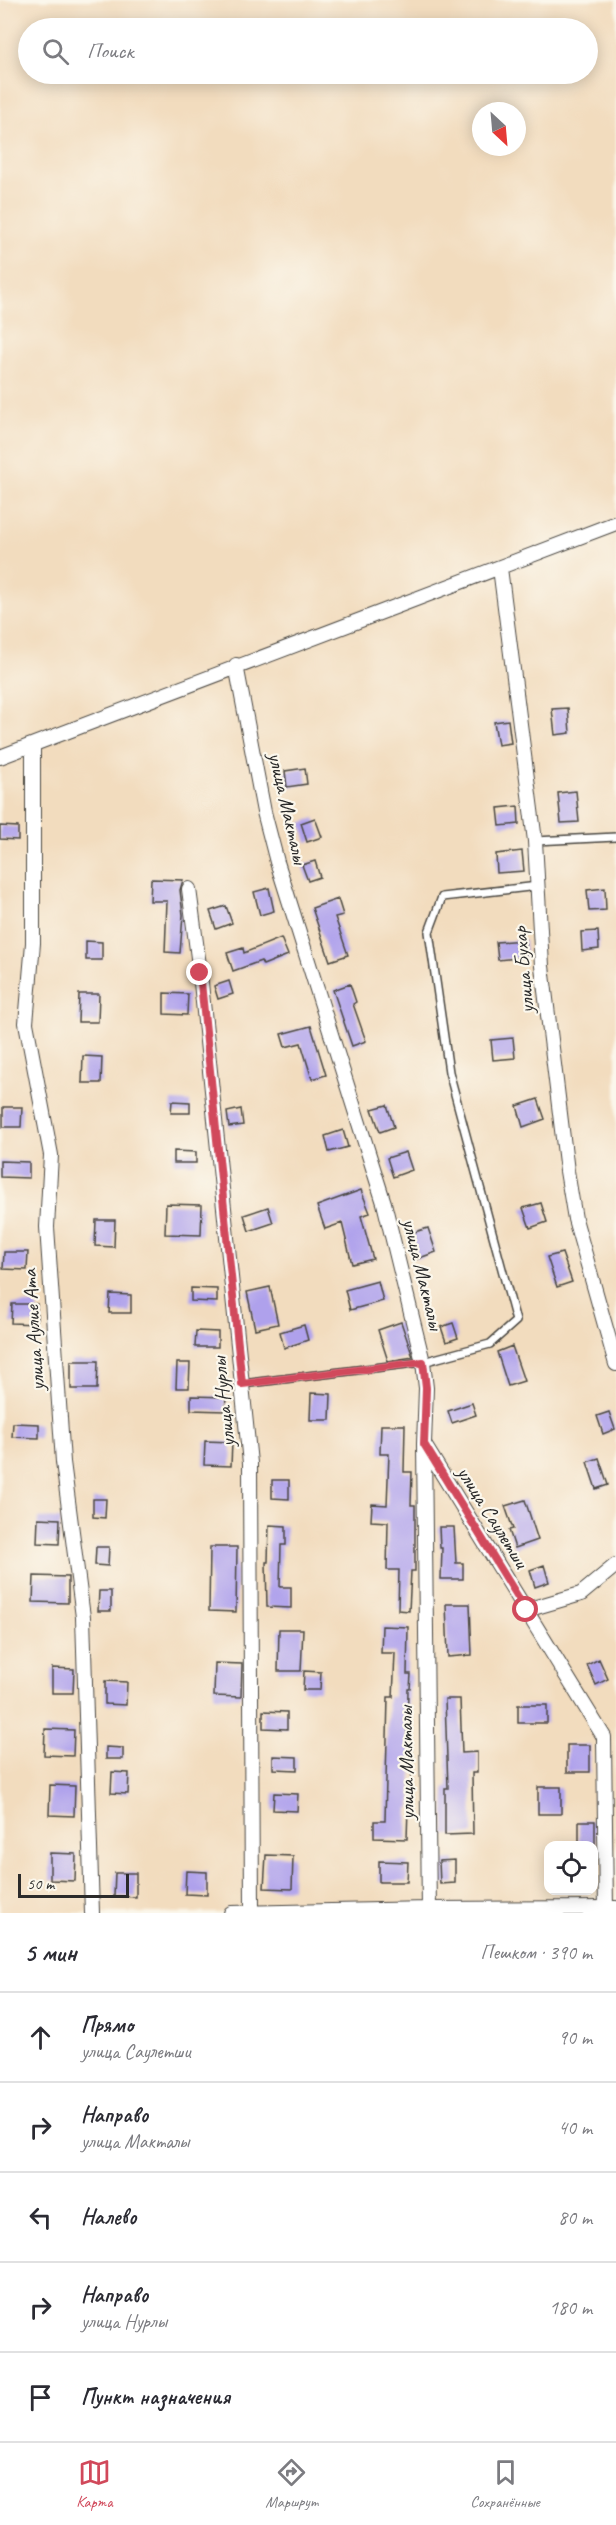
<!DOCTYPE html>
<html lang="ru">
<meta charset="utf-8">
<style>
:root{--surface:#fff;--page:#f7f7f7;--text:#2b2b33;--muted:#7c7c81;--line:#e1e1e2;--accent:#d1495b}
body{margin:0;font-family:Caveat,sans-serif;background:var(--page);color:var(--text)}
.controls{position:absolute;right:18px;bottom:18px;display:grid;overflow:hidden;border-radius:12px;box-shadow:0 3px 15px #0003}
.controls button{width:54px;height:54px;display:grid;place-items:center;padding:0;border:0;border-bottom:2px solid var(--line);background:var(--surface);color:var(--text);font:30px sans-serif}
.compass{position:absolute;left:472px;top:102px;width:54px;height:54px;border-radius:50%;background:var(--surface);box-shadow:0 3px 15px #0003;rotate:154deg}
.scale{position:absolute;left:18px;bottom:15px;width:111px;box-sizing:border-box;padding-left:6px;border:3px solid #2b2b2b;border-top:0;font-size:16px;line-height:21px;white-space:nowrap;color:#2b2b2b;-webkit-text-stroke:4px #fbf7ec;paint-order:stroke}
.stop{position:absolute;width:18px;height:18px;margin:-14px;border:4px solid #d1495b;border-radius:50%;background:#fff}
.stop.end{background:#d1495b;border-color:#fff;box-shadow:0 2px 6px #0008}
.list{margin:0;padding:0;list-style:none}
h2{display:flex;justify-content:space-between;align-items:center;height:78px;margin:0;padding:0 24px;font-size:26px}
h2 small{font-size:20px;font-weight:400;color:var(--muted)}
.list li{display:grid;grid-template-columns:39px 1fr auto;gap:18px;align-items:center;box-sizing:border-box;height:90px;padding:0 24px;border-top:2px solid var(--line)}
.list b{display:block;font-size:22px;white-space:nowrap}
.list p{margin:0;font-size:20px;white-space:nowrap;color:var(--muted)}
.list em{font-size:20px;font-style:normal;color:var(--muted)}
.icon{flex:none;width:33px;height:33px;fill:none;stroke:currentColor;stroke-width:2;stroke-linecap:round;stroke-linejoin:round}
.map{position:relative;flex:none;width:616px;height:1913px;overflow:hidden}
.search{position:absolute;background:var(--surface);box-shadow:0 3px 15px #0003;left:18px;right:18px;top:18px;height:66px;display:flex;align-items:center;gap:15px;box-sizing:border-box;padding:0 21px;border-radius:33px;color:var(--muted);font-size:22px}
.sheet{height:528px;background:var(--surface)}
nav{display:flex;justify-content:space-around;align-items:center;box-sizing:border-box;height:84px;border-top:2px solid var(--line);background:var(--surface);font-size:16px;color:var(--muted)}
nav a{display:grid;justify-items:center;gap:3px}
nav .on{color:var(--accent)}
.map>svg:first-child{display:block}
</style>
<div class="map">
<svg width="616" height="1913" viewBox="0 0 616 1913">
<rect width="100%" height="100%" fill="#fbf7ec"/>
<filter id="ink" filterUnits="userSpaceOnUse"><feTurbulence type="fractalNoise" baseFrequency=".0167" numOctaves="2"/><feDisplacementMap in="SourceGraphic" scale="12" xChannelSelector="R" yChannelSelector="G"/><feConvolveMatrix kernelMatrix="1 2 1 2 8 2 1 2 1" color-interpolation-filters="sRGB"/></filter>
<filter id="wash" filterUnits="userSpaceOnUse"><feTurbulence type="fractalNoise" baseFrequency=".008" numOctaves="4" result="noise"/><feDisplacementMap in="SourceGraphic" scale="24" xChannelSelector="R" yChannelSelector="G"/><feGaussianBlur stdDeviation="1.35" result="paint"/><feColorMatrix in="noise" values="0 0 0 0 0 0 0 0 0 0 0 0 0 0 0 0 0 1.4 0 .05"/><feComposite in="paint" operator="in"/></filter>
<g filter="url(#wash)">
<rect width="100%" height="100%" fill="#f2dcbe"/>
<g id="blocks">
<path fill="#afa1ec" d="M568,708L570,733L555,735L552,709Z
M508,720L511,743L498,745L494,722Z
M305,768L307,784L287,787L285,771Z
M576,791L579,822L561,823L558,793Z
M518,806L519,824L500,826L498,808Z
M315,818L322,837L307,842L301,823Z
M0,826L18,827V840L0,839Z
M522,851L524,871L497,873L496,854Z
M315,861L320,877L308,881L302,865Z
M151,879L183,880L180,890L183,915L180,953L165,952L167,901H150Z
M269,888L274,911L260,915L254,892Z
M605,888L606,910L589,911L587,890Z
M338,899L343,915L335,917L348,955L330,961L312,908Z
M226,906L232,923L216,929L210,911Z
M598,931L599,949L582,951L581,932Z
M281,938L288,955L263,965L261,961L233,971L227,953L243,948L244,953Z
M525,940L526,957L498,960L496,942Z
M86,941L102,942V960H86Z
M229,981L233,994L218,999L214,986Z
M350,984L356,1002L353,1004L366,1041L352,1046L333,990Z
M164,993L188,994L187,1015L164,1014Z
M79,994H99L98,1022H78Z
M311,1026L326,1075L312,1079L301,1043L285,1047L281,1034Z
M513,1038L515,1058L493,1060L491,1040Z
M83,1056L102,1057L101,1083H82Z
M538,1099L545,1119L523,1127L517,1106Z
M172,1101L190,1102V1113H171Z
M387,1105L394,1127L380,1132L372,1109Z
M3,1107H22L21,1127H3Z
M241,1109L243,1125L229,1127L227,1112Z
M343,1130L348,1147L329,1152L325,1136Z
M174,1151L196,1152V1163H174Z
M406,1152L412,1170L393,1177L387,1158Z
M0,1161L29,1162V1178L0,1177Z
M361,1190L370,1213L361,1216L373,1259L352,1264L342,1223L325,1229L317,1206Z
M541,1203L547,1222L530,1228L523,1208Z
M166,1204L202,1205L201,1235L165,1234Z
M268,1207L273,1223L249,1231L244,1215Z
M96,1220H115L114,1247L95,1246Z
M428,1228L436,1252L417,1259L408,1234Z
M4,1252H28L27,1270L3,1269Z
M562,1253L572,1282L557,1287L547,1257Z
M378,1281L383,1301L350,1310L345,1290Z
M270,1287L278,1324L255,1329L247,1292Z
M191,1288L217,1289V1302L191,1301Z
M110,1294L131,1295V1313H109Z
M12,1304H37V1324L11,1323Z
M401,1322L413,1357L388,1361L378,1330Z
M453,1323L458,1338L446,1342L441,1327Z
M304,1325L308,1340L284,1348L280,1332Z
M196,1331L218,1332V1347H195Z
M512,1346L524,1381L508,1386L497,1352Z
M71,1361H98L97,1389H71Z
M177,1363H190L189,1388H176Z
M311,1393L331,1394L330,1420H310Z
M191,1396L226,1397L225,1411L191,1410Z
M472,1403L476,1415L452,1423L448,1411Z
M609,1412L615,1429L603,1434L597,1416Z
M13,1423L39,1424V1438L12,1437Z
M381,1425H405L404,1472H412L411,1505H415V1571H411L409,1611L398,1610L399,1570H387L388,1522L371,1521L372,1504L387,1505L389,1454H380Z
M205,1441L232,1442L231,1466L204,1465Z
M599,1458L608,1485L596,1489L587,1462Z
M272,1480H289V1499L272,1498Z
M93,1499H106L105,1518L93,1517Z
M525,1500L538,1540L515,1548L509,1530L513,1529L505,1506Z
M38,1518L60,1519L59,1544L37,1543Z
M269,1525L286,1526V1545H281L280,1587H291V1608L267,1607L266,1562H268Z
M439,1527H454L456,1563H463V1579H441L442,1548H440Z
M96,1547H109L108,1566L95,1565Z
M210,1547H237L236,1612L209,1611Z
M544,1565L549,1582L535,1587L530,1570Z
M34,1576L68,1577V1603L33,1602Z
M99,1591H111V1611H98Z
M446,1604H470L472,1655L448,1657Z
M382,1626L408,1627L407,1674H411L410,1689H408L407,1738L412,1739L411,1808H408L407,1839L374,1838V1821H385L388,1697H393L395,1653H381Z
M279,1629H303L301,1671H278Z
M599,1659L608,1679L596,1685L587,1665Z
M215,1663L242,1664L241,1697L214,1696Z
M52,1668L74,1669L73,1693H52Z
M304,1671L321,1672L320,1690H303Z
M105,1681L127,1682L126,1705L105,1704Z
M445,1699H460L462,1753L477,1752V1773H472L473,1834L445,1835V1788H448Z
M518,1705H547V1723H518Z
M263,1711L287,1712V1729L263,1728Z
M45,1729L74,1730L73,1756L44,1755Z
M567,1745H590V1772H567Z
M106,1747L123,1748V1759H106Z
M273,1756L297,1757V1770L273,1769Z
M112,1772L129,1773L128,1794L111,1793Z
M50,1785L75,1786L74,1816L49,1815Z
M538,1787H561V1814H538Z
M274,1793L298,1794L297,1811L273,1810Z
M579,1821H595V1845H579Z
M50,1853L76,1854L75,1881L50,1880Z
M266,1855L293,1856L292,1889L264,1888Z
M455,1860V1883L440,1884L439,1861Z
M379,1861L408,1862L407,1882H379Z
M186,1871L207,1872V1895L185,1894Z
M115,1873H136V1897L114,1896Z"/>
</g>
</g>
<g filter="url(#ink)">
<use href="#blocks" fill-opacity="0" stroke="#494641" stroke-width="1.5"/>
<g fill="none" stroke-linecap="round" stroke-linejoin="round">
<g stroke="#494641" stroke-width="10">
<path id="service" d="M535,841L616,837
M242,1384L423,1362L490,1344L516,1321L449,1072L429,932L442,897L538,886"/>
</g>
<g stroke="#494641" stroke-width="16">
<path id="minor" d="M500,568L535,841L542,966L567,1171L575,1219L616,1364
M236,665L264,812L277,862L384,1203L423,1362L426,1388L424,1444L429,1913
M33,746V943L26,1023L51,1155L47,1227L63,1462L83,1617L92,1913
M0,757L616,523
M189,889L200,973L250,1463L252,1913
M425,1446L604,1737L606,1913
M526,1610L581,1594L616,1565
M231,1913L429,1909L616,1908"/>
</g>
<use href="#service" stroke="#fff" stroke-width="7"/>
<use href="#minor" stroke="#fff" stroke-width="14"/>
</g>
</g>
<g fill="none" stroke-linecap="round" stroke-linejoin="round" filter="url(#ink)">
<path stroke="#d1495b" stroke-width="8" d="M200,973L242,1384L423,1362L426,1388L424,1444L526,1610"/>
</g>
<g text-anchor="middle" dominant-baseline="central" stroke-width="4.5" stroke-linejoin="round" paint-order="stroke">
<g font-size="21" fill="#2b2b2b" stroke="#fbf7ec">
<text transform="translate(288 808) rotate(77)">улица Макталы</text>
<text transform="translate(523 970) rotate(-95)">улица Бухар</text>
<text transform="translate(423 1274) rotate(76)">улица Макталы</text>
<text transform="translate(33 1330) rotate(-94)">улица Аулие Ата</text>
<text transform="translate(223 1402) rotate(-96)">улица Нурлы</text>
<text transform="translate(493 1517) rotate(58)">улица Саулетши</text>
<text transform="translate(406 1763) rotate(-91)">улица Макталы</text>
</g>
</g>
</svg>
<div class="controls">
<button><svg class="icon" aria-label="locate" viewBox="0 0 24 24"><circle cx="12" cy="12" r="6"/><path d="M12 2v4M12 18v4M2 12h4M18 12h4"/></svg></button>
</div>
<svg class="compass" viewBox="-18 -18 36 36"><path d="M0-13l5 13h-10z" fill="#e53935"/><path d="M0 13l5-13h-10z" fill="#7c7c81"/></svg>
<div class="scale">50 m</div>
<div class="stop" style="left:526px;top:1610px"></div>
<div class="stop end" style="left:200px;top:973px"></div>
<div class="search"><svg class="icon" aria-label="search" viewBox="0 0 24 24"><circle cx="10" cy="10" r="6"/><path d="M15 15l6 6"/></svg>Поиск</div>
</div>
<section class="sheet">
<h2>5 мин<small>Пешком · 390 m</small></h2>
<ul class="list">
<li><svg class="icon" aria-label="ahead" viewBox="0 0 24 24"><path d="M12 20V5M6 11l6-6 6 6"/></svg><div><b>Прямо</b><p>улица Саулетши</p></div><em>90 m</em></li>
<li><svg class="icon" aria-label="right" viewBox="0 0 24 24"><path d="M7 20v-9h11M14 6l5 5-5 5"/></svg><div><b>Направо</b><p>улица Макталы</p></div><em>40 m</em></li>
<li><svg class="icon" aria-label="left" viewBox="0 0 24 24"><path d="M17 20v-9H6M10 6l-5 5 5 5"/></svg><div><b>Налево</b></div><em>80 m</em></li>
<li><svg class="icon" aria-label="right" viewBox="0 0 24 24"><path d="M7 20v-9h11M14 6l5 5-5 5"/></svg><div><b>Направо</b><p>улица Нурлы</p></div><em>180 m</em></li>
<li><svg class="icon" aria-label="arrive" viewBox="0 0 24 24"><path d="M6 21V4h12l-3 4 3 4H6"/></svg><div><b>Пункт назначения</b></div></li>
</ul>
</section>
<nav>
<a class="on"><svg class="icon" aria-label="map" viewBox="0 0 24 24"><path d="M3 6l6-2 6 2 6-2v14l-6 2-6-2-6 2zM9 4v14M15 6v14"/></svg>Карта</a>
<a><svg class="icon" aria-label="directions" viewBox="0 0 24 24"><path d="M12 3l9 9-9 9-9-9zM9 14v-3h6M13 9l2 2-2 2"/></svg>Маршрут</a>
<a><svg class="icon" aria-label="saved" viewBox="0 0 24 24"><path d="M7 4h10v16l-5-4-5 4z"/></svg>Сохранённые</a>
</nav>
